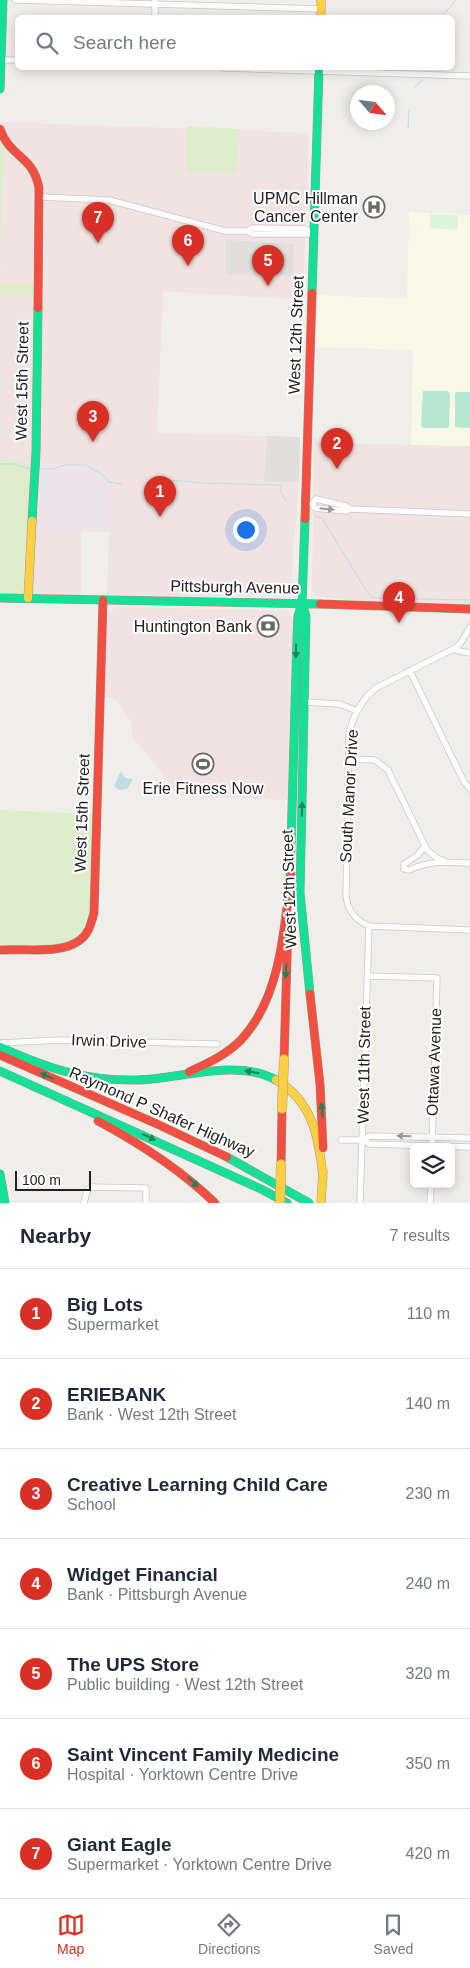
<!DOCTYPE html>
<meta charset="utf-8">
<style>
:root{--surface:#fff;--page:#f2f2f3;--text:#1f2937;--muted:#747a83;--line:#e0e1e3;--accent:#d93025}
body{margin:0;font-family:Arial,sans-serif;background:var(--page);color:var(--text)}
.controls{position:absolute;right:15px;bottom:15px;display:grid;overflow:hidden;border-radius:8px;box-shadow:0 2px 12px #0003}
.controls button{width:45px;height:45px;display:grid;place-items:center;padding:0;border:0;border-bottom:1px solid var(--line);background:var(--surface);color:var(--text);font:25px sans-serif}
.compass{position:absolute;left:350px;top:85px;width:45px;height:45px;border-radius:50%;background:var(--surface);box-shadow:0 2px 12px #0003;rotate:118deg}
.scale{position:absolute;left:15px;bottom:12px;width:76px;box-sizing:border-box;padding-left:5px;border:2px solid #222;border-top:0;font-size:14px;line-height:18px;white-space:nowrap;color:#222;-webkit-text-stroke:4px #fff;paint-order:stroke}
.you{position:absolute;left:245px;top:529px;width:18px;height:18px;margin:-12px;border:4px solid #fff;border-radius:50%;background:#1a73e8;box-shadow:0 0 0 8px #1a73e833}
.badge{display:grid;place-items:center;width:32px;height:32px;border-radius:50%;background:var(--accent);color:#fff;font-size:16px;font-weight:700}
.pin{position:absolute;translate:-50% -41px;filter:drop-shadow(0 1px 2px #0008)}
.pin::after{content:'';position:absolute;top:26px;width:18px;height:15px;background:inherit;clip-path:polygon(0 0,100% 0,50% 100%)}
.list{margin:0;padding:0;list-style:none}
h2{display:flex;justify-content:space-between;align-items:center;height:65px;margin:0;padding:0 20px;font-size:21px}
h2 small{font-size:16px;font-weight:400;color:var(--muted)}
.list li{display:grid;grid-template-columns:32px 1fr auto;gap:15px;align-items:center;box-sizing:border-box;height:90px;padding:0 20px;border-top:1px solid var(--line)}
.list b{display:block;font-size:19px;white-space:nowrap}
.list p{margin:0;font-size:16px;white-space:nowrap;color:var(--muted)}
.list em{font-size:16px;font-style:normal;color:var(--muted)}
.icon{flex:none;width:28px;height:28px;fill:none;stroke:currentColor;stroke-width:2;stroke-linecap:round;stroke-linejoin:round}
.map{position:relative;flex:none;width:470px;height:1203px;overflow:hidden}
.search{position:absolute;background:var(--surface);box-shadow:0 2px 12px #0003;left:15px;right:15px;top:15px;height:55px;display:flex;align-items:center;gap:12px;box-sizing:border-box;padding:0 18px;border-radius:8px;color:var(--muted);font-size:19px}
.sheet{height:695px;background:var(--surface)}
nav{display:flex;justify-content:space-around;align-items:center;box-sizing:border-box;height:70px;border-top:1px solid var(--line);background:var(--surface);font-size:14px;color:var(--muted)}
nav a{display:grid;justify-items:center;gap:2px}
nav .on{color:var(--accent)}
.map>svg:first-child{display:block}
</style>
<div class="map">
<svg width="470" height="1203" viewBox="0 0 470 1203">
<rect width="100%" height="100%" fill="#f0eeeb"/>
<path fill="#f1e3e1" d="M0,122L309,133L303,300L163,291L157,433L300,437L297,517L293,542L292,590L288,595L107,598L109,532L81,531V595H0V296L34,295V284H0L3,182L5,163L8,154L0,141Z
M314,438L320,443L470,446V606L369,603L316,596L312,591Z
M116,607L256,610L285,611L291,614L294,618L289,800L180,796L132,736L131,722L117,701L112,698H103L106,616L108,612Z"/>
<path fill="#ede4e9" d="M37,462L111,464L109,532L35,530Z"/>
<path fill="#f8f7e8" d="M409,212L470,215V446L411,445L413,350L316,347L318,295L407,299Z"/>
<path fill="#ddeccb" d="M187,126L240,129L236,173L187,172Z
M0,141L8,154L5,163L3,182L0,274Z
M0,284H34V296H0Z
M0,460H14L30,465L23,597L0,596Z
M0,810L94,814L91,912C82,958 36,947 0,947Z"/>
<path fill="#daf5da" d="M431,214L458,215L457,230L430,228Z"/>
<path fill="#b7e6d2" d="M423,391H447L450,393L449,426L447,428H424L421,426Z
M457,392H470V428L455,427V393Z"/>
<path fill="#e0dfde" d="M226,240L294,244L293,276L226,274Z
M267,436L300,437L299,482H264Z"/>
<path fill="#bfdbe3" d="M121,771L125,778L133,779L127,789L119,790L114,786Z"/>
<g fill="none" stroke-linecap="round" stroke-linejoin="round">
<path stroke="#bfdbe3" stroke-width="1" d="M441,18L456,0
M415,87L423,80
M408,129L409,111
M0,464H15L30,469
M39,469H52L65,465H86L103,475L109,482L122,484
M157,481L162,483L167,480L204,483L278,485L282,486L280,491L287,502
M315,516L322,518L366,590L373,598L470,600"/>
<g stroke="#c9c8c7" stroke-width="7">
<path id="street" d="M15,0L321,9
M155,18V0
M1,60H18
M223,68L470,76
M40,197L109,200L225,231H248L252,228L305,229L314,234
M248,231L252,234H314
M350,509L346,506L316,499L312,504L315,508L346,511L350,509L470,514
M470,627L462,641L457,647L376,688C361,700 353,716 349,734L346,896C348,911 355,920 369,926L470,930
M454,650L470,653
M410,671L464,782L470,789
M304,702L340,704L357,711
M349,759L375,760L388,770L427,850L437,858L447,862
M425,846L418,855L404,864V869L409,870C432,860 445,862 470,863
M367,976L437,978L432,1147
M0,1043L61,1040L217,1044
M470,1138L369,1136L365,1140L369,1144L470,1147
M341,1140H365
M84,1203L87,1191L91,1187L146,1188V1203
M360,1203L369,926
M430,1203L431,1184"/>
</g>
<g stroke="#999a82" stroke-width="9">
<path id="fast" d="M0,89L3,0
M312,293L319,68
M32,521L36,452L38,308
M0,598L320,604
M302,603L306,616L300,893L310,994
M290,879L297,638L298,616L302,603L305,519
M0,1047C47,1068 84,1081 137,1080C180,1079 237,1058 276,1080
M0,1071L261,1189L287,1203
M227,1157L309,1203
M0,1174L5,1203"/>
</g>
<g stroke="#999a82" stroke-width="9">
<path id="slow" d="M321,0V18
M28,598L32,521
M276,1080C313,1101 319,1139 323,1177
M321,1203L323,1171"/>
</g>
<g stroke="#999a82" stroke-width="9">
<path id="jam" d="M0,129C10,158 33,155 39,188L38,308
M305,519L312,293
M320,604L470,609
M0,950C23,948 62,955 80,940C89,934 91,923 94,913L103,600
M310,994L320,1084L323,1148
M0,1055L157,1124L227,1157
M284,1059L288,925
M189,1072C208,1063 226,1055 241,1040C281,997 284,929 291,874
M98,1121C141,1144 180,1169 215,1203
M281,1164L282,1109"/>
</g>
<use href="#street" stroke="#fdfcfc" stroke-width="5.5"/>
<use href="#fast" stroke="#16e098" stroke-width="8"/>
<use href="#slow" stroke="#ffcf43" stroke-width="8"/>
<use href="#jam" stroke="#f24e42" stroke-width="8"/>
<g stroke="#a79c86" stroke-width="10" stroke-linecap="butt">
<path id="slow-bridge" d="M282,1109L284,1059
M280,1203L281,1164"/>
</g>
<use href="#slow-bridge" stroke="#ffcf43" stroke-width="9"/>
</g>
<defs><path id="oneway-solid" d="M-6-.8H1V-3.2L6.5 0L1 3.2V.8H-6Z" transform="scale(1.25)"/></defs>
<g fill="#9a9a9a">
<use href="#oneway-solid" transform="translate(327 509) rotate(6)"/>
<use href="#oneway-solid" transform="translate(404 1136) rotate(-179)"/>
</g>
<g fill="#1c815d">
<use href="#oneway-solid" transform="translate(296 651) rotate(91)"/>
<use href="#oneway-solid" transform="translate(302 809) rotate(-89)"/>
<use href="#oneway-solid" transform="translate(286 971) rotate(92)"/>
<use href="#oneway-solid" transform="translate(252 1072) rotate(-170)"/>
<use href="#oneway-solid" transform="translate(47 1076) rotate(-156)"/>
<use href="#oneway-solid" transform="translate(322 1110) rotate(-93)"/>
<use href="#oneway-solid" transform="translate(149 1137) rotate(25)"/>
<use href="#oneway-solid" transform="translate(193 1182) rotate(43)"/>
</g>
<defs>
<g id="hospital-ring" transform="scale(1.125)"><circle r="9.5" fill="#fff" stroke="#6a6968" stroke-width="1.5"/><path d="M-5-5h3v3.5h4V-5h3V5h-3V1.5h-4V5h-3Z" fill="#6a6968"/></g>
<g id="bank-ring" transform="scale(1.125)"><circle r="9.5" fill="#fff" stroke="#6a6968" stroke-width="1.5"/><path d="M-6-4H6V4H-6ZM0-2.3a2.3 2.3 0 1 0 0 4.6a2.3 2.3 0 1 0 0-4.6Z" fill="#6a6968"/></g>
<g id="stadium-ring" transform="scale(1.125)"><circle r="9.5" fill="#fff" stroke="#6a6968" stroke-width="1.5"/><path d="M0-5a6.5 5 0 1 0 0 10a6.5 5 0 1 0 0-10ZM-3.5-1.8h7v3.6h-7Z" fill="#6a6968"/></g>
</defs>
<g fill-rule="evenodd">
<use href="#hospital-ring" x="374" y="207"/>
<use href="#bank-ring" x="268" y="626"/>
<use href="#stadium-ring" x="203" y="764"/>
</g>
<g text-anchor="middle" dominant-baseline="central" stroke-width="4" stroke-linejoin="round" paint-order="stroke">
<g font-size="16" fill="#222" stroke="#fff" text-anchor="end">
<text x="358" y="198">UPMC Hillman<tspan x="358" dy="18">Cancer Center</tspan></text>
<text x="252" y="626">Huntington Bank</text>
<text x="203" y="788" text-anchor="middle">Erie Fitness Now</text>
</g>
<g font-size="16" fill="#222" stroke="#fff">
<text transform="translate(296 335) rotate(-88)">West 12th Street</text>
<text transform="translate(22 381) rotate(-89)">West 15th Street</text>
<text transform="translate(235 587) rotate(1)">Pittsburgh Avenue</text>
<text transform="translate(349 796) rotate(-87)">South Manor Drive</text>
<text transform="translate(82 813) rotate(-88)">West 15th Street</text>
<text transform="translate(289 889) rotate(-92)">West 12th Street</text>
<text transform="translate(109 1041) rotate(2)">Irwin Drive</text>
<text transform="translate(434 1062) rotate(-88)">Ottawa Avenue</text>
<text transform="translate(364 1065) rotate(-89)">West 11th Street</text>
<text transform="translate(162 1112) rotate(24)">Raymond P Shafer Highway</text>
</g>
</g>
</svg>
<div class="controls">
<button><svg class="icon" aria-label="layers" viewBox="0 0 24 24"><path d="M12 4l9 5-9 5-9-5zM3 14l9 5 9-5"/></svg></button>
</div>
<svg class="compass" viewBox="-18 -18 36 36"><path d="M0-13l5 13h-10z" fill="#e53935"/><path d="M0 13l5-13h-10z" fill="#747a83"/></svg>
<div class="scale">100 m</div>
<div class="you"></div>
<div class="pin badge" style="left:160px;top:517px">1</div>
<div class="pin badge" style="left:337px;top:469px">2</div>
<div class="pin badge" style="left:93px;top:442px">3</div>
<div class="pin badge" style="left:399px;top:623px">4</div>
<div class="pin badge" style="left:268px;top:286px">5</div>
<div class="pin badge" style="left:188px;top:266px">6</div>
<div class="pin badge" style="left:98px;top:243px">7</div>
<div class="search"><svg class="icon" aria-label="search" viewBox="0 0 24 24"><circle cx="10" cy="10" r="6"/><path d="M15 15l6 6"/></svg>Search here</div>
</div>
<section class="sheet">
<h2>Nearby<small>7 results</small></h2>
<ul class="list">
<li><span class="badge">1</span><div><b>Big Lots</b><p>Supermarket</p></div><em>110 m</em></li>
<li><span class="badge">2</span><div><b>ERIEBANK</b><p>Bank · West 12th Street</p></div><em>140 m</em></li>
<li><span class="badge">3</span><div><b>Creative Learning Child Care</b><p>School</p></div><em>230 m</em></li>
<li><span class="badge">4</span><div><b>Widget Financial</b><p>Bank · Pittsburgh Avenue</p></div><em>240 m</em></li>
<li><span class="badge">5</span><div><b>The UPS Store</b><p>Public building · West 12th Street</p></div><em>320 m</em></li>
<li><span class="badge">6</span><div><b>Saint Vincent Family Medicine</b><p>Hospital · Yorktown Centre Drive</p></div><em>350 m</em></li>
<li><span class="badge">7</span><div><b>Giant Eagle</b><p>Supermarket · Yorktown Centre Drive</p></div><em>420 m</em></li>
</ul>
</section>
<nav>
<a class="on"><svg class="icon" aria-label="map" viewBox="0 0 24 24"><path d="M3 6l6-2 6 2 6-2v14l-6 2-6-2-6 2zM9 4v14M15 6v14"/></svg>Map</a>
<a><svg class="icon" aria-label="directions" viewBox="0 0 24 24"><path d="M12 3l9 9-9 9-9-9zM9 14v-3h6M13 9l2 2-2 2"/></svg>Directions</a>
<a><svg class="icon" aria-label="saved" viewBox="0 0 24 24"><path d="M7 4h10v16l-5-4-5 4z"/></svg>Saved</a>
</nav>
